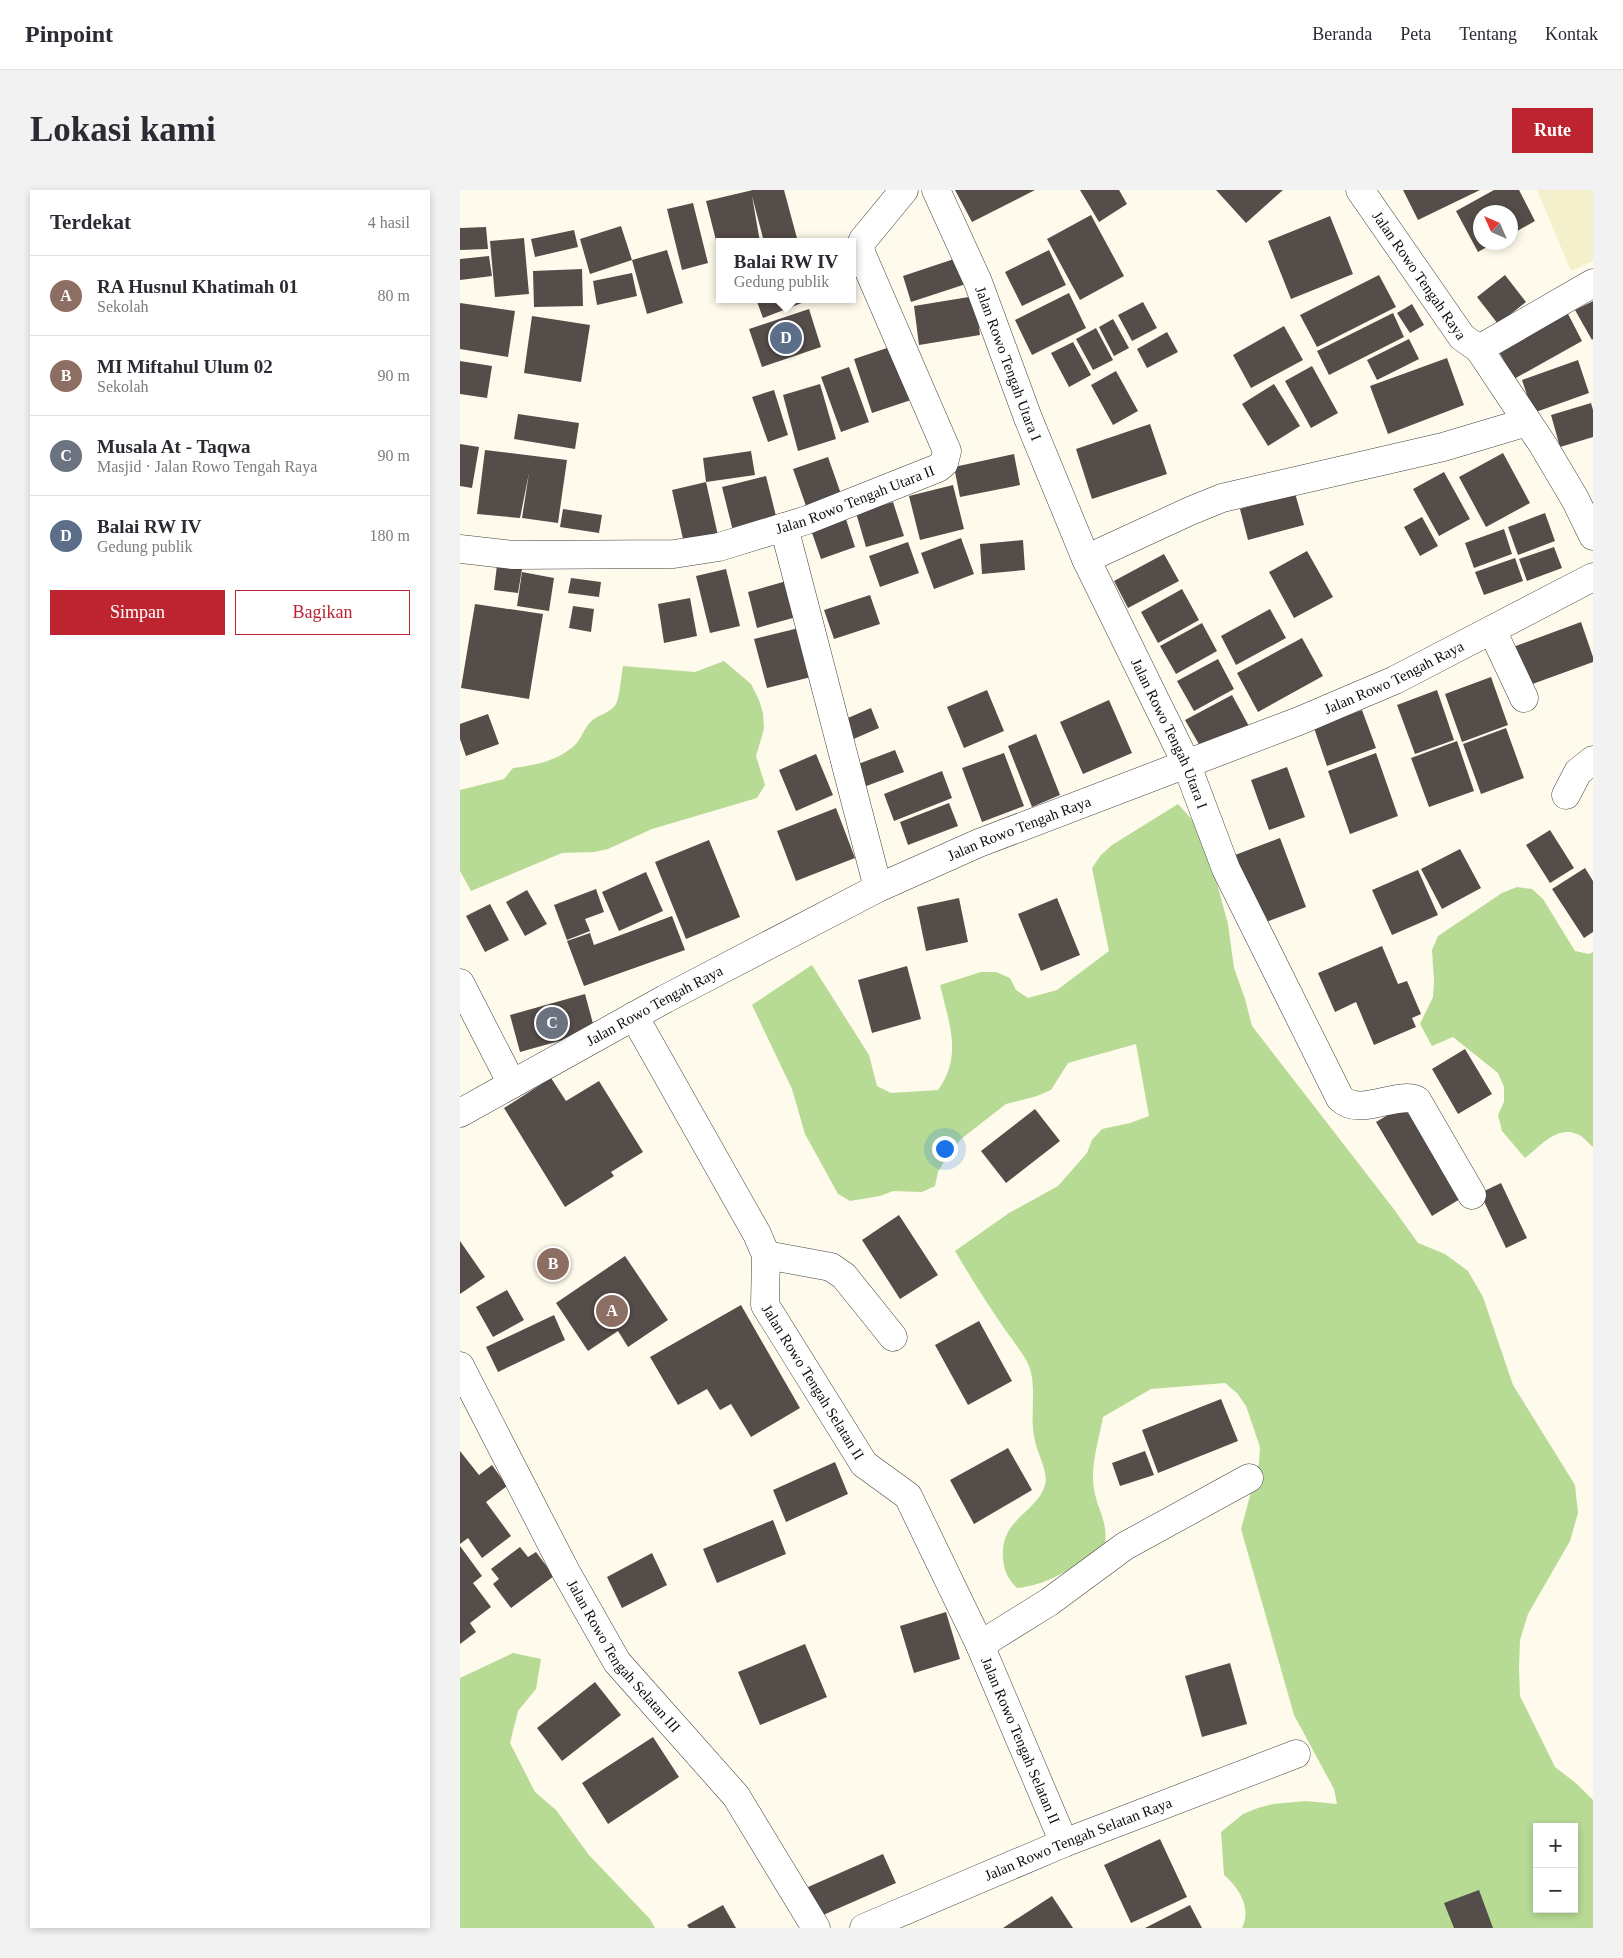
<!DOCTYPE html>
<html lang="id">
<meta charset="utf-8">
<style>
:root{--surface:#fff;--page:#f2f2f3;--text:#2b2b33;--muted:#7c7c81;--line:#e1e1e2;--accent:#be2330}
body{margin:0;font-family:"Times New Roman",serif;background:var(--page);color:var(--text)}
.controls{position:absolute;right:15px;bottom:15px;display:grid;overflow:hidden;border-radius:0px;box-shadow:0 2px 8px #0003}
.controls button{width:45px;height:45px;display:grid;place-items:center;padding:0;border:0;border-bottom:1px solid var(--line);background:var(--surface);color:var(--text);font:25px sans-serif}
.compass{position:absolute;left:1013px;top:15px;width:45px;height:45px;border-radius:50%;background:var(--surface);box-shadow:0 2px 8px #0003;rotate:315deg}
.you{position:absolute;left:484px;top:958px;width:18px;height:18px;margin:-12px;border:4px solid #fff;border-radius:50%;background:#1a73e8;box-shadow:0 0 0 8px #1a73e833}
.badge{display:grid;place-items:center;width:32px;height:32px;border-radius:50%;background:var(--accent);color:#fff;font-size:16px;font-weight:700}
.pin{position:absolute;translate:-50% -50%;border:2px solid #fff;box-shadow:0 1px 5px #0006}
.popup{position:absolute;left:256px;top:48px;width:140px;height:65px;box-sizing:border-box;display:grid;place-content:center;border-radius:0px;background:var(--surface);filter:drop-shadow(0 1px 4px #0005);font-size:16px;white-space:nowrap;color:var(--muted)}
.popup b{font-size:19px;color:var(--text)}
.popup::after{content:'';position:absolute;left:50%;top:100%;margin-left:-10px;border:10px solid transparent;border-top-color:var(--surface)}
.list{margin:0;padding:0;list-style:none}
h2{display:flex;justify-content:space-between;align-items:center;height:65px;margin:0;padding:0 20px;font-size:21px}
h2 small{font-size:16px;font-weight:400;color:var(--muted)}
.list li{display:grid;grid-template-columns:32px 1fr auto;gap:15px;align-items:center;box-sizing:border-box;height:80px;padding:0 20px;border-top:1px solid var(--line)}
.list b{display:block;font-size:19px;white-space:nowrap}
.list p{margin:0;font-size:16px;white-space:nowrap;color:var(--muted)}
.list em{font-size:16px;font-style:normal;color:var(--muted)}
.actions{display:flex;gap:10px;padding:15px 20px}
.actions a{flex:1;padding:11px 0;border:1px solid var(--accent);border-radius:0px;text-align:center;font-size:18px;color:var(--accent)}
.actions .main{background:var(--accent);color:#fff}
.map{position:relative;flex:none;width:1133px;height:1738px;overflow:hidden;border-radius:0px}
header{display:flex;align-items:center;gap:30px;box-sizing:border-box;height:70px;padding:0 25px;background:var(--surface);border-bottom:1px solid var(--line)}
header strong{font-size:24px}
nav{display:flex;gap:28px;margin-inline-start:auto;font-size:18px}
.intro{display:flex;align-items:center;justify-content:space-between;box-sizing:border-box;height:120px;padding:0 30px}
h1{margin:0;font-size:35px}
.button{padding:12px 22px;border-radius:0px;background:var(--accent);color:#fff;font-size:18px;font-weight:700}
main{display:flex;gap:30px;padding:0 30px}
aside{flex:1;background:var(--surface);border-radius:0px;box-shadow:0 2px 8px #0003}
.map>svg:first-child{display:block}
</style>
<header>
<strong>Pinpoint</strong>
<nav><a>Beranda</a><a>Peta</a><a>Tentang</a><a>Kontak</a></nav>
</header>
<div class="intro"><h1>Lokasi kami</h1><a class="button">Rute</a></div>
<main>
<aside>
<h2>Terdekat<small>4 hasil</small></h2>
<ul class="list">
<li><span class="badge" style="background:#8d6e63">A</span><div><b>RA Husnul Khatimah 01</b><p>Sekolah</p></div><em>80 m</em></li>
<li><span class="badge" style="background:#8d6e63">B</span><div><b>MI Miftahul Ulum 02</b><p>Sekolah</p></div><em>90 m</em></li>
<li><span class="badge" style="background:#6b7280">C</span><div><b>Musala At - Taqwa</b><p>Masjid · Jalan Rowo Tengah Raya</p></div><em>90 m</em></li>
<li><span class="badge" style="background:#5c6f8a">D</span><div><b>Balai RW IV</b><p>Gedung publik</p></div><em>180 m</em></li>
</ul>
<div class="actions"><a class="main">Simpan</a><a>Bagikan</a></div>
</aside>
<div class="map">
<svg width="1133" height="1738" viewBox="0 0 1133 1738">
<rect width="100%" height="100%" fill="#fffbec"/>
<path fill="#f5f0cc" d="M1077,0H1133V71L1111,81Z"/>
<path fill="#b7da95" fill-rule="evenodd" d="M264,471L291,494L299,510L303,523L304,539L296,566L305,595L297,608L192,639L148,659L134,662L102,663L11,701L0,681V600L44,589L53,578C77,575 98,571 116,554C123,546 125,535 134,529C141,524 151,522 156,514C160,506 161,486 163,476L235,482Z
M718,614L743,642L768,734L774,778L785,809L792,836L933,1018L958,1053L985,1064L1008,1081L1023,1107L1053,1195L1115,1295L1118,1323L1110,1351L1068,1424L1060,1450L1059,1478L1060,1506L1095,1577L1117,1594L1133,1610V1738H782C792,1718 779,1698 764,1685L761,1642L783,1624L798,1618L813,1614L846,1611L877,1614L874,1599L834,1525L781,1339L799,1273L800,1257L786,1216L777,1203L765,1193L691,1199L643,1227C639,1250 630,1276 634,1299C638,1322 648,1330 645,1356C617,1374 591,1395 557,1398C548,1389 544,1381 543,1368C540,1328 577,1323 585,1295C589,1284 577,1262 575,1251C569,1228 577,1202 570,1179C567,1168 553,1151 546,1141C528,1115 511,1088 495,1061L549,1023L598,996L627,963L632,950L642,939L670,933L689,926L676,854L608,873L591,900L577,906L546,914L501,949L485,970L478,982L475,996L462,1002L433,1001L420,1006L390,1011L378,1004L345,944L332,899L292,815L352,775L409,865L417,896L431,903L478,900C503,866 489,833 480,795L521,782H536L550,788L556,800L568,808L597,800L649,761L632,678L641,665L652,655ZM1077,1637H1114V1719H1077Z
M1057,697L1072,699L1083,709L1115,761L1129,764L1133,762V957C1128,953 1123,946 1117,944C1097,935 1079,957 1065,968L1042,941L1038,925L1044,912V897L1038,883L993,847L972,856L960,834L973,807L974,791L972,760L978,746L1042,703Z
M53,1463L81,1469L76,1499L58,1521L50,1553L75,1602L96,1620L129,1665L190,1729L195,1738H0V1488Z"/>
<path fill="#554d49" d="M293,0H324L338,52H304L292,6L300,52H260L259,62L246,11Z
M495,0H575L512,32Z
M620,0H659L667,14L639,32Z
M756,0H823L786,33Z
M943,0H1020L958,30Z
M1034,0H1059L1075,31L1050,45V22H1021V52H1036L1018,62L996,21Z
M233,13L248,73L222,80L207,19Z
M631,25L664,86L620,110L587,49Z
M870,26L893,84L831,109L808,51Z
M161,36L172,70L130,84L120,49Z
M26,37L28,59L0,60V38Z
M114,40L118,57L75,67L71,49Z
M64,48L69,104L35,107L30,51Z
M207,60L223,113L187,124L172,70Z
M589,60L606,95L562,116L545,82Z
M29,66L32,86L0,90V69Z
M503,66L512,92L451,112L443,86Z
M122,79L123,116L74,117L73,81Z
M172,83L177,106L137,115L133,91Z
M919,85L936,117L857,157L840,125Z
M1045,85L1066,112L1038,134L1017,107Z
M609,103L626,138L572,165L555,130Z
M515,106L520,145L459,155L454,116Z
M296,109H347V111L303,128Z
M1133,111V149L1132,150L1115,120Z
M683,112L697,138L672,151L658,125Z
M0,113L55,121L48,167L0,159Z
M952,114L964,135L950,143L937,123Z
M349,119L361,157L302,177L289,139Z
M1106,120L1122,151L1054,189L1037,158Z
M933,123L944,147L869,185L857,161Z
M72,126L130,135L121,192L64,183Z
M653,129L669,158L654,166L639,137Z
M824,136L843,170L791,198L773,165Z
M636,138L653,170L633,180L616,149Z
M707,142L718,162L687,178L677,159Z
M949,149L959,169L917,190L907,170Z
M613,152L631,185L609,197L591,163Z
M436,155L454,209L412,223L394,169Z
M987,168L1004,215L928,244L910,196Z
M1118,170L1129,203L1073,223L1062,190Z
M0,171L32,176L27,208L0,204Z
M852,176L878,223L851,238L825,191Z
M389,177L409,232L381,242L361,187Z
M656,181L678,221L653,235L631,195Z
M360,194L376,249L338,261L323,205Z
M814,194L840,236L808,256L782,214Z
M314,200L328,245L308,252L292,207Z
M1131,213L1133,220V247L1100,257L1091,225Z
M58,224L119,233L115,259L54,249Z
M690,234L707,284L632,309L616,259Z
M0,254L19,257L12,298L0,296Z
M25,260L107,270L98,333L62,328L69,283L60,328L17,324Z
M291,261L295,285L246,292L243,268Z
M1043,263L1070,313L1026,337L999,287Z
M554,264L560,295L500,307L494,277Z
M368,267L381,304L346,316L333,279Z
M984,282L1010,329L979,346L953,299Z
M306,286L317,330L273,341L262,297Z
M246,292L259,350L225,358L212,300Z
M493,295L504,339L460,350L449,306Z
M835,303L844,335L788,350L780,319Z
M433,312L444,346L406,357L396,323Z
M103,319L142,325L139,343L100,337Z
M384,323L395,357L361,369L349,334Z
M1085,323L1095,351L1058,365L1048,337Z
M962,327L978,356L960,366L944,337Z
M1044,339L1052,364L1014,378L1005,353Z
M501,348L514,384L474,399L461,363Z
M563,350L565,380L522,384L520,354Z
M448,352L459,383L420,397L409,366Z
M1094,357L1102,378L1067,391L1059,369Z
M847,361L873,407L834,428L809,382Z
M704,364L719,391L668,418L654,391Z
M1055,368L1063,391L1024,405L1015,382Z
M37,375L62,379L58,403L34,400Z
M266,379L280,436L250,443L236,386Z
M62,382L94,388L89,421L57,416Z
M111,388L141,392L139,407L108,403Z
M330,390L340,426L297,438L288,402Z
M722,399L739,430L698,453L681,422Z
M410,405L420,434L374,449L364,420Z
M230,408L237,446L204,453L198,414Z
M15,414L83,424L69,509L1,498Z
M113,416L134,419L131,442L109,438Z
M810,419L826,448L776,475L761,446Z
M1121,432L1133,467V472L1067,496L1053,457Z
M742,433L757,461L716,484L700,456Z
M343,437L355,486L307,498L294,449Z
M842,448L863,486L798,522L777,483Z
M758,469L774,499L734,521L717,491Z
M1031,487L1048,535L1002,552L985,504Z
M527,500L544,541L504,558L487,517Z
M977,500L994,550L955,564L937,515Z
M772,505L790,538L744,563L725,530Z
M649,510L672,563L623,584L600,532Z
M411,518L419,538L389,551L381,531Z
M902,520L916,558L867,576L854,538Z
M28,524L39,554L6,566L0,549V534Z
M1046,538L1064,588L1021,604L1003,554Z
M576,544L600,605L572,617L548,556Z
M997,551L1014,601L969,617L951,568Z
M435,560L444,582L401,598L393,576Z
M544,563L564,616L522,632L502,578Z
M916,563L938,626L890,644L868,581Z
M356,564L373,605L336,621L319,580Z
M827,577L845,627L809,640L791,590Z
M482,581L492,608L434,631L424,604Z
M489,613L498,636L448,655L440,632Z
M376,618L395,668L336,691L317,641Z
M1090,640L1114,678L1090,693L1066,655Z
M820,648L846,717L801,734L775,665Z
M249,650L280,727L226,749L195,672Z
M1000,659L1021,698L982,719L961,679Z
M1125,678L1133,691V742L1124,748L1092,699Z
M958,680L978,725L932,745L912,700Z
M186,682L203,721L159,741L142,702Z
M136,699L144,722L125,729L130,741L107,750L94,715Z
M67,700L87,734L65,746L46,712Z
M499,708L508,752L466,761L457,717Z
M597,708L620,765L581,781L558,724Z
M30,714L49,750L25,762L6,726Z
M212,726L225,760L124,796L107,751L130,743L134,755Z
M922,756L938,794L947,791L961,824L952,828L956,837L914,855L896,812L875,822L858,783Z
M447,776L461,829L412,843L398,790Z
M125,804L135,841L60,862L50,825Z
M1005,859L1032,904L998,924L972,879Z
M91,888L106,911L139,891L183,962L151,982L154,986L105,1017L44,918Z
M950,912L1005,1006L972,1026L916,932Z
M575,919L600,951L546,993L521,961Z
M1041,993L1067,1048L1046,1058L1020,1003Z
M439,1025L478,1085L440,1109L402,1050Z
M0,1051L25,1087L0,1104Z
M165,1066L208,1130L168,1157L158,1141L128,1161L96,1113Z
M47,1100L64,1130L33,1147L16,1117Z
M281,1115L340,1218L291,1247L271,1214L260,1220L247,1199L218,1215L190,1167Z
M94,1125L105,1150L38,1182L26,1157Z
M519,1131L552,1191L508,1215L475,1155Z
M761,1209L778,1251L698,1283L682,1240Z
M548,1258L572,1300L514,1334L490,1290Z
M0,1261L19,1285L32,1275L47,1296L26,1312L51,1346L22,1368L8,1348L0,1354Z
M685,1261L694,1285L660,1296L652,1273Z
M375,1272L388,1304L326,1332L313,1300Z
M313,1330L326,1364L257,1393L243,1359Z
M0,1356L22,1386L13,1393L31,1417L10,1433L16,1442L0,1454Z
M60,1357L68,1367L76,1362L94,1386L51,1418L33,1394L39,1389L31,1379Z
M192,1363L207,1395L162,1418L147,1387Z
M486,1422L500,1469L454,1483L440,1436Z
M345,1454L367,1507L300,1535L278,1482Z
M770,1473L787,1534L742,1547L725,1486Z
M135,1492L161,1525L102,1571L77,1538Z
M193,1547L219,1587L148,1634L122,1593Z
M700,1649L727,1707L671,1733L644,1675Z
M423,1664L436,1693L361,1726L348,1697Z
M1019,1700L1033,1738H994L984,1713Z
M592,1706L613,1738H543L552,1732Z
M263,1715L276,1738H229L227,1735Z
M730,1715L742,1738H685Z"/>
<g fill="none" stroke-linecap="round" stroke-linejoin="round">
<g stroke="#404040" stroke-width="29">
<g id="minor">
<path id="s1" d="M476,0L518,92L568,228L626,369L726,573L766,679L880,908C900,928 936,901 957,910L1012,1005"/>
<path id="s2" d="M900,0L1002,147L1019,159L1083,255L1115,309L1133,346"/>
<path d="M1019,159L1133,93"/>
<path d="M324,337L418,698"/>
<path id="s3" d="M0,359L53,365L214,364L259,357L347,330L478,278L484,273L487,261L402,65L400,57L403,50L444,0"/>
<path d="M626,369L730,321L762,308L983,257L1067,232"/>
<path d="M1032,440L1064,508"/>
<path d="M1106,605L1118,582L1133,570"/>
<path d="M0,793L52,894"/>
<path id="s4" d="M174,826L297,1044L306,1065L305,1115L404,1274L448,1306L520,1455L604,1653"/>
<path id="s5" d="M0,923L205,809L418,698L519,653L839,531L935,490L1133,387"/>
<path d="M306,1065L371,1077L384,1086L433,1147"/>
<path id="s6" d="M0,1176L106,1382L157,1472L276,1606L356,1738"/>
<path d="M520,1455L589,1412L665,1356L789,1288"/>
<path id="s7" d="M404,1738L604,1653L836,1564"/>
</g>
</g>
<use href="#minor" stroke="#fff" stroke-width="28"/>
</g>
<g text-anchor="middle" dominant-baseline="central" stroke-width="5" stroke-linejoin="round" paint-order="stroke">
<g font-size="15" fill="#0d0d0d" stroke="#fff">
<text stroke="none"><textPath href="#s2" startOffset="104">Jalan Rowo Tengah Raya</textPath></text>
<text stroke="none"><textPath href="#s1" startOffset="188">Jalan Rowo Tengah Utara I</textPath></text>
<text stroke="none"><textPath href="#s3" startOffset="404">Jalan Rowo Tengah Utara II</textPath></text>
<text stroke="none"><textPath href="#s5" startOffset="1032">Jalan Rowo Tengah Raya</textPath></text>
<text stroke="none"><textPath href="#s1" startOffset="592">Jalan Rowo Tengah Utara I</textPath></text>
<text stroke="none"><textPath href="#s5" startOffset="628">Jalan Rowo Tengah Raya</textPath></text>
<text stroke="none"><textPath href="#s5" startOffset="222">Jalan Rowo Tengah Raya</textPath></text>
<text stroke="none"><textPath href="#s4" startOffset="414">Jalan Rowo Tengah Selatan II</textPath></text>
<text stroke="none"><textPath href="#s6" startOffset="334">Jalan Rowo Tengah Selatan III</textPath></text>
<text stroke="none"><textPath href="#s4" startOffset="834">Jalan Rowo Tengah Selatan II</textPath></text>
<text stroke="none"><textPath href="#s7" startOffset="232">Jalan Rowo Tengah Selatan Raya</textPath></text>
</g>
</g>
</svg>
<div class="controls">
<button>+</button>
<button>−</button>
</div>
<svg class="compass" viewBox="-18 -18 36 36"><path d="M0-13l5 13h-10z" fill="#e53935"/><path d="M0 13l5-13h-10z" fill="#7c7c81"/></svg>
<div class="you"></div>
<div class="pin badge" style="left:152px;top:1121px;background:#8d6e63">A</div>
<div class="pin badge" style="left:93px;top:1074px;background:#8d6e63">B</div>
<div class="pin badge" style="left:92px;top:833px;background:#6b7280">C</div>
<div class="pin badge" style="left:326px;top:148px;background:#5c6f8a">D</div>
<div class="popup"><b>Balai RW IV</b>Gedung publik</div>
</div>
</main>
